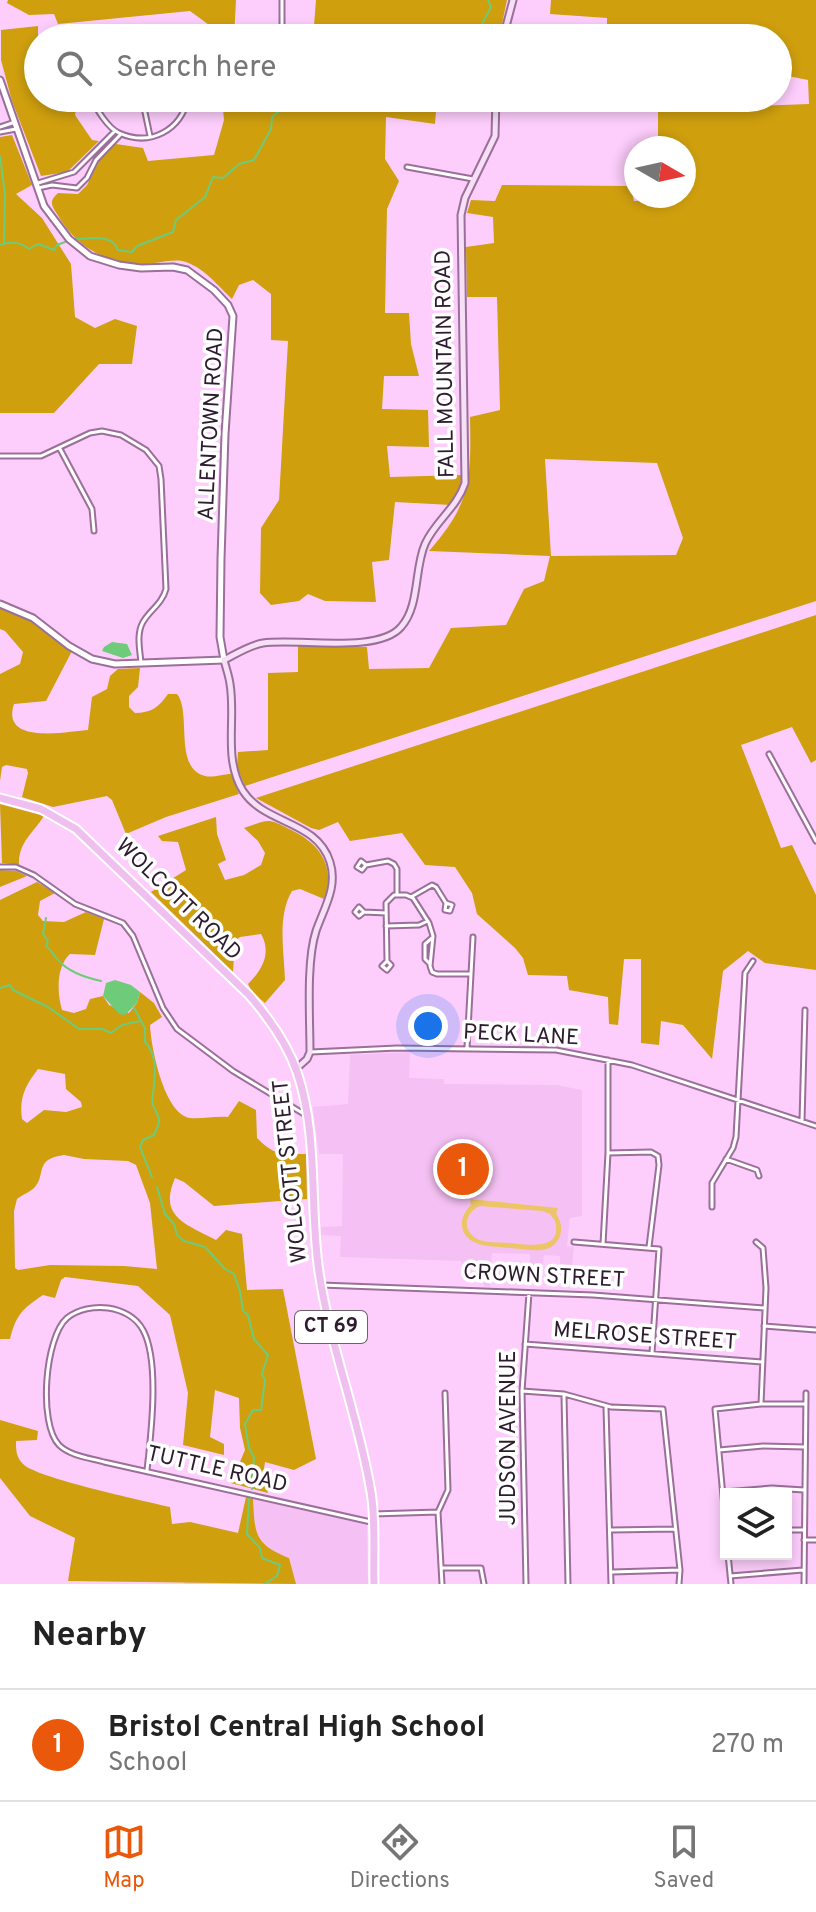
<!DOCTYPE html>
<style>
:root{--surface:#fff;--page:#f6f6f6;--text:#222;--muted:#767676;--line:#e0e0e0;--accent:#ea580c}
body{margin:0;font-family:Overpass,sans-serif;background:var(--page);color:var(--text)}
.controls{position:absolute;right:24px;bottom:24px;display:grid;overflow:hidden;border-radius:0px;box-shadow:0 4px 12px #0003}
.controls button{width:72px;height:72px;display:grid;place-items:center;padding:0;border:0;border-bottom:2px solid var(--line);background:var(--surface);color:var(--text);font:40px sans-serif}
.compass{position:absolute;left:624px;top:136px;width:72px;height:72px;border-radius:50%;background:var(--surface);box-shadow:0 4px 12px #0003;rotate:99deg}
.you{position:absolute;left:428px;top:1026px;width:28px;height:28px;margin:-20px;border:6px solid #fff;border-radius:50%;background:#1a73e8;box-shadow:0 0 0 12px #1a73e833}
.badge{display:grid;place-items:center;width:52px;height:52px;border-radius:50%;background:var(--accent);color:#fff;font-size:26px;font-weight:700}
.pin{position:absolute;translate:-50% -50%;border:4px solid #fff;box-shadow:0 2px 8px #0006}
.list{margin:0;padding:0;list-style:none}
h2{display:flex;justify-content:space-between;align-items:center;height:104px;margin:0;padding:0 32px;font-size:34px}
h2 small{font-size:26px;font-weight:400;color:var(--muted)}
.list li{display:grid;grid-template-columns:52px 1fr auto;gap:24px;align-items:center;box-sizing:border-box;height:112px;padding:0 32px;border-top:2px solid var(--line)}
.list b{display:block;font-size:30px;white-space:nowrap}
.list p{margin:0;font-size:26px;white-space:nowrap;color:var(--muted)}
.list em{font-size:26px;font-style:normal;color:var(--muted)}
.icon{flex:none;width:44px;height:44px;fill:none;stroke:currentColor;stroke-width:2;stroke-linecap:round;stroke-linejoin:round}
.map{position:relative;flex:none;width:816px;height:1584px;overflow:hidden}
.search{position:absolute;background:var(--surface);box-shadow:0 4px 12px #0003;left:24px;right:24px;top:24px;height:88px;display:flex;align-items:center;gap:20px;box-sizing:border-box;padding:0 28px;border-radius:44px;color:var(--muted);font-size:30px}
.sheet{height:216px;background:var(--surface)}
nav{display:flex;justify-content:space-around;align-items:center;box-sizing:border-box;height:112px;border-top:2px solid var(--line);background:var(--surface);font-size:22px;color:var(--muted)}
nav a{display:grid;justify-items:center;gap:4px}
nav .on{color:var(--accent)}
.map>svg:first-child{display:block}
</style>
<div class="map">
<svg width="816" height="1584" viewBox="0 0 816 1584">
<rect width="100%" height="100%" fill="#fdcefc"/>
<path fill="#f5c1f4" d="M410,1052L409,1078L444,1079V1084L557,1085L582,1090V1216L570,1218L567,1246L574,1247L572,1266L560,1265V1256L544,1255L543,1267L530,1266V1254L492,1253L490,1287L484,1286V1265L462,1264L461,1261L340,1257L341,1236L321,1235V1227L342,1226L343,1154H319L313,1107L348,1104L350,1055Z
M246,1497L367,1525L368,1584H184L190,1522L239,1533Z"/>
<path fill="#ecc567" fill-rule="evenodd" d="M470,1199L558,1208L556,1213C560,1220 563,1227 560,1236C552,1257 527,1249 510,1248C493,1246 466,1248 462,1227C461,1218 465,1211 471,1205ZM480,1206L542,1211L550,1214L555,1221C563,1251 529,1245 510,1243C499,1242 481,1244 473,1236C461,1226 468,1211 480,1206Z"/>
<path fill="#cf9f0e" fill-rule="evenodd" d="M8,0H236L234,38H216V30L190,11L58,24L54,14L29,15L7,3Z
M316,0H507L499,38H313Z
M551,0H816V601L245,786L237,767L238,752L268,750V673L298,672V645L367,647L369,669L429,668L451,628L506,625L524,589L544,581L550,556L429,551C472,502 471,479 470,417L500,410L497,297H467L466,247L494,243L493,217L467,213L471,200L495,201L502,185L630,186L634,201L658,200V196H684V148H658V110H653L652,98H671L672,109L809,104L808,80L778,74V38H607V18L550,14ZM545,459L657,463L683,538L676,555L551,556Z
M38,26V98H78L75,115L92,140L99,141L67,172L41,176L12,101L1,60V30Z
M222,98H437L435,124L386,117L385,159L399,181L387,209L385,313H409L411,344L419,376H384L382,409L428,410L429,447L387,446L390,477L462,475L459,495L451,505L395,502L389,560L372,562L376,602L325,601L308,594L299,601L271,605L260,593L261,528L279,500L288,341L271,340V294L253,280L239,285L232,299C217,285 203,266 182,261C171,259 156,264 145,264C104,263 77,248 57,214C51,205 49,201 58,193L78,194L87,185L99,161L116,144L143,148L148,161L214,155L224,120Z
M12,135L32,185L16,194L42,218L71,264L75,317L95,328L115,319L137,326L132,364H99L54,413H0V137Z
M0,608L30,619L72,651L46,701L14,704C0,746 70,731 88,730L92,697L107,689L110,676L118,669L140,668L138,687L129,696V707L135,713C151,713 159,707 168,694H177C192,712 173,768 205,776C212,778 224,774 231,774L239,794L166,817L126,834L112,800L107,796L53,807L22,797L28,773L27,769L6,765L2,767L0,781V674L20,664L23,652L5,631L0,629Z
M816,615V760L811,763L792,727L741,745L781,848L792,845L816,895V970L765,963L748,951L723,971L712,1059L683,1025L661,1021L659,1045L641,1043V959H624L618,1025L609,1024L608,997L569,990L567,976L528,975L523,958L515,948L477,914L472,893L455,867L425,865L402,833L350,841L338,822L319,830L311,828L256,798Z
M0,804L44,816C33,833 18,843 19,865L2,863Z
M216,817L217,834L226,860L218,864L225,880L244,875L261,865L265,853L258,841L244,828C251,826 261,821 269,821C274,821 282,825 287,828C317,841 337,864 324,899L300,889L292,891C277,916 284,951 285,980L265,1003L252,992L248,984C262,970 272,953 261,934L240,937L235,941L233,972L151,892L186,870L178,842L162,841L158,836Z
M0,870L16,871L27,876L0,887Z
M37,882L55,893L40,901L38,915L43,921L64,922L86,912L104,919L95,955L70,954C56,967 57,993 62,1010L74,1013L86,1009L90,999L103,996L109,1005L129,1013L137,1003L140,992L154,1003L162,1017L150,1025C151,1047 164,1114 190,1118C202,1119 215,1116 228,1117L239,1101L256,1110L257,1138C275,1156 281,1154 306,1154L307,1199L214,1206L184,1182L175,1178C158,1217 186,1224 216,1240L226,1230L242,1234L247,1290L283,1289L316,1459L294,1470L265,1462L263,1475L268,1493L231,1483L245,1450L240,1428L239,1398L215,1390L210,1437L224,1444V1455L183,1445L188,1393L170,1315L138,1286L65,1277L61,1280L55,1298L43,1295C22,1309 16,1315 10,1339H0V900ZM38,1069L65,1074L66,1089L81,1102L82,1107L66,1112L44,1110L27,1123L22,1119C19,1098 25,1086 38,1069ZM64,1155L84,1159L128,1161L136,1165L150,1203L157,1269L124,1266L50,1265L18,1270L15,1268L14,1211L17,1199C22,1195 30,1192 34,1188C47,1175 33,1159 64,1155Z
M0,1420L38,1431L37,1440L16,1441C16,1450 16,1457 23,1464C36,1478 145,1501 170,1507L172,1524L190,1522L238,1533L246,1497L253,1499C255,1534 254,1544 289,1558L296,1584L68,1581L75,1538L30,1516L0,1478Z"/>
<path fill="#6dcb79" d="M112,642L127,644L132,655L123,658L102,651L104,647Z
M115,980L131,985L140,992L137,1003L125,1015L119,1014L103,996L106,983Z"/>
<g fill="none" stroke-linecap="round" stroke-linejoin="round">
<path stroke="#6dcb79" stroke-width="2" d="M483,38V22L491,7L488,0
M0,156L5,194L4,243
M75,239C90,239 112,233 118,250L132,252L137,246L173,232L176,220L205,197L213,177L223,178L239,164L254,160L271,129L272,117L284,107L303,101L335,100L355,104L369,98
M0,245C10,241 21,242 29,249L38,244L54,250L57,245L65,242
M46,918L43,934L48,941L46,946C53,951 53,956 59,961C70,973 87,978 101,981
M0,988L10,985L13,990L48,1007L79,1029H102L111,1033L122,1025L140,1021
M134,1008L145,1028V1042C160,1057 154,1083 152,1102C157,1119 164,1114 154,1135L143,1140L140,1147L152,1177
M157,1187L165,1214L174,1224L177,1235L184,1241L205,1247L225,1269L234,1274L240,1291L243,1311L248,1315L254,1339L268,1355L262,1374L265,1380L261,1410H253L245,1424L249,1448L254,1457L252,1489
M249,1497L247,1534L260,1548L262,1558L280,1565L277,1576L264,1584"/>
<g stroke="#9a6f99" stroke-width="7">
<path id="minor" d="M282,35V0
M92,98C96,109 108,128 119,133C151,147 181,130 188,98
M142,98L150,136
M0,127L15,122
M0,132L16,129
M407,167L473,179
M38,183L74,172L115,131
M38,188L52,185L77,188L87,178L96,160L121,134
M60,449L92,509L94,531
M0,456H41L90,433L102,431L121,435L146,450L159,466L161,479L166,589C162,604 150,610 143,622C136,634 140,650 141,663
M769,754L816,841
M366,865L362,870L357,867L361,861L366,865L388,861L394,864L397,869V893
M0,867H16L34,875L75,904L123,923L133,936L163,1008L177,1029L233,1071L304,1114
M411,897L432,885L436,887L446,903L445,910L450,911L452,905L446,903
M364,912L359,916L355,912L359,907L364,912L386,913
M386,926L419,925L428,921
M387,961L391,965L387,970L382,966L387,961L386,903L394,895H406L413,898L429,923L433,936L430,966L432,972L437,974H471
M430,964L425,959V944L432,938
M467,1048L473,937
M311,1052L397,1048L556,1050L632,1065L816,1126
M802,1121L805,1010
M608,1153L651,1152L658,1156L659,1165L649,1247
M726,1159L757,1170L759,1176
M712,1207V1183L733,1148L736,1137L745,973L753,961
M574,1242L659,1249L652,1353
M756,1242L763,1248L766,1288L761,1404
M603,1244L608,1153V1060
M321,1285L593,1295L765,1308
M764,1326L816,1330
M525,1344L762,1362
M522,1391L564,1394L611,1407L663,1409L680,1570L679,1584
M564,1396L568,1584
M606,1408L611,1584
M719,1450L763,1446L805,1447
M147,1470C151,1435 160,1361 143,1330C136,1317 122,1310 108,1308C95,1306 78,1309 67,1318C45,1337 38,1423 59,1445C70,1456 90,1458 104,1462L371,1522
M724,1492L772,1488L804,1490
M438,1512L448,1490L445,1393
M438,1512L442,1584
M373,1514L438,1512
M726,1529L715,1409L761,1404H806
M611,1530L675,1529
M786,1530H803
M804,1540H816
M728,1554L731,1584
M442,1568H481L484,1584
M612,1572L680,1570
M730,1576L803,1570
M526,1584L522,1391L529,1293
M804,1584L806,1393"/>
</g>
<g stroke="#9a6f99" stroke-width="9">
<path id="tertiary" d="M0,80L44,206L69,239L90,256L119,265L141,268L173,267L187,270L214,290L228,305L233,316L225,434L221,559L220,637L224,660L115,664L92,659L69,646L33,618L0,604"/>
</g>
<g stroke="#9a6f99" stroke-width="9">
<path id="secondary" d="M503,38L513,0
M296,1069L307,1059L310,1052C310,1018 306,962 316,931C324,908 338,887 330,862C317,820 265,825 243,791C223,759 236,719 230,684C229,676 226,668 224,660C236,654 250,645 263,643C298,638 378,654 401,627C420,606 414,569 425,544C435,521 457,508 465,483L461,215L465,198L495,136L496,98"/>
</g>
<g stroke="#fff" stroke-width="11">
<path id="primary" d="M0,798L41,809L76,829L249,995C269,1018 287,1043 297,1072C319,1136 309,1206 319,1272C330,1347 359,1418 371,1492C376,1522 373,1554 374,1584"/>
</g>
<use href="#minor" stroke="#fff" stroke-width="3"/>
<use href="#tertiary" stroke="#fff" stroke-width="5"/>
<use href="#secondary" stroke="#f7dff7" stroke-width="5"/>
<use href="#primary" stroke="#efbfef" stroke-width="7"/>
</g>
<g text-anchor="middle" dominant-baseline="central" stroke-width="7" stroke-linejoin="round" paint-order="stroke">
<rect fill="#fff" stroke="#6c606c" stroke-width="2" x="295" y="1311" width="72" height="32" rx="6"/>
<g font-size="20" font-weight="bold" fill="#2d1c2d">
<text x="331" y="1327">CT 69</text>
</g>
<g font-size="22" fill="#2d1c2d" stroke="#fff">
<text transform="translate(446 364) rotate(-91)">FALL MOUNTAIN ROAD</text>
<text transform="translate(212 424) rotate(-87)">ALLENTOWN ROAD</text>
<text transform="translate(178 900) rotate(44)">WOLCOTT ROAD</text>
<text transform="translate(521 1036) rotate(3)">PECK LANE</text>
<text transform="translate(291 1171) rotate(-96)">WOLCOTT STREET</text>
<text transform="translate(544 1277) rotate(3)">CROWN STREET</text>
<text transform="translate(645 1337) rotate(4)">MELROSE STREET</text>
<text transform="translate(509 1438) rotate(-90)">JUDSON AVENUE</text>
<text transform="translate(217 1470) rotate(13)">TUTTLE ROAD</text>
</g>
</g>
</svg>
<div class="controls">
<button><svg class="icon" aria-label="layers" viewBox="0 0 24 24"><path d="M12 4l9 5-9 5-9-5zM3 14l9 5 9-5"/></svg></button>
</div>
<svg class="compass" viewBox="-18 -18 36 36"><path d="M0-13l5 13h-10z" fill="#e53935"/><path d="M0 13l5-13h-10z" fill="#767676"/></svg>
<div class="you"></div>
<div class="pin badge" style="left:463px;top:1169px">1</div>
<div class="search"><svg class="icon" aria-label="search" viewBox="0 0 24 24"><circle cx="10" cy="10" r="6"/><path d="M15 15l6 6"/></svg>Search here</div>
</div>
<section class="sheet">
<h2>Nearby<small></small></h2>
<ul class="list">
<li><span class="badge">1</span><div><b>Bristol Central High School</b><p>School</p></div><em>270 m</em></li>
</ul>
</section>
<nav>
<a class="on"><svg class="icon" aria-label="map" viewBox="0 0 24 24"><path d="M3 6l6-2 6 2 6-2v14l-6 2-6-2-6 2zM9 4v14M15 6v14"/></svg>Map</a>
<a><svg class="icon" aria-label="directions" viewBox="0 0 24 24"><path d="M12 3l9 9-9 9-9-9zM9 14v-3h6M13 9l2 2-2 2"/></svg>Directions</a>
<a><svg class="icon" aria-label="saved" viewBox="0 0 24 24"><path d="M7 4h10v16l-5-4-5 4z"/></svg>Saved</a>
</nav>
